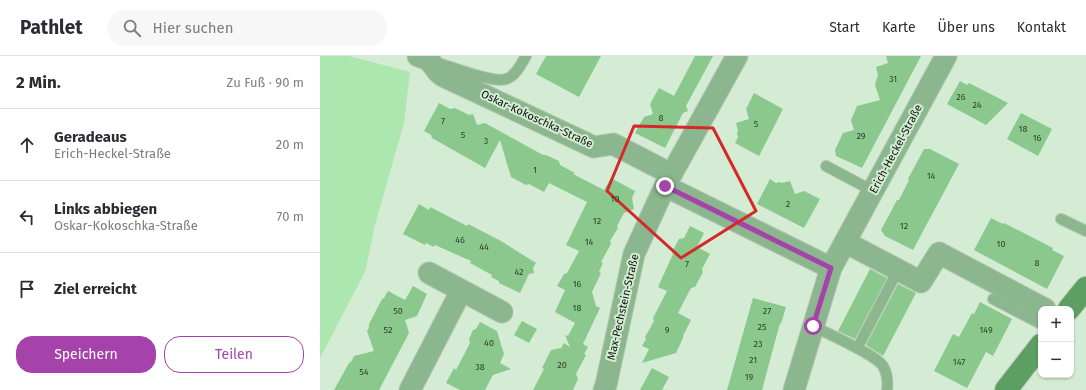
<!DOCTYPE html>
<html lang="de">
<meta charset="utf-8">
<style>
:root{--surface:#fff;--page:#f7f7f7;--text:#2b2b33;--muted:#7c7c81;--line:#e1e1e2;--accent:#a643aa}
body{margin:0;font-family:"Fira Sans",sans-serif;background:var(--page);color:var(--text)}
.controls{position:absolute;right:12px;bottom:12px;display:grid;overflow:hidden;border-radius:8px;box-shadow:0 1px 3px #0004}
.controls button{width:36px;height:36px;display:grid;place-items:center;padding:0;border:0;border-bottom:1px solid var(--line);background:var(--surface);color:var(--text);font:20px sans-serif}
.stop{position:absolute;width:12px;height:12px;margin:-9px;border:3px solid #a643aa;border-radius:50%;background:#fff}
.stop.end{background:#a643aa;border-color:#fff;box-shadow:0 1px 4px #0008}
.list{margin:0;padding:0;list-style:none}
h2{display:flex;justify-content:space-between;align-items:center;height:52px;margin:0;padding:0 16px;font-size:17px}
h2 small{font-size:13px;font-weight:400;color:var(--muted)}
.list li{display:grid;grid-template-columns:26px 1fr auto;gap:12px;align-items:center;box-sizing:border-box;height:72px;padding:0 16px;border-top:1px solid var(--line)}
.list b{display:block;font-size:15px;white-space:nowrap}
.list p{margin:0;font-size:13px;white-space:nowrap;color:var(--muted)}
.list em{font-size:13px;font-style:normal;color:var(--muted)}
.actions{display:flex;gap:8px;padding:12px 16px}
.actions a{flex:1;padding:9px 0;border:1px solid var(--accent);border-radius:16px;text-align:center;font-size:14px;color:var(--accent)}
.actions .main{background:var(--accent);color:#fff}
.icon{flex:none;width:22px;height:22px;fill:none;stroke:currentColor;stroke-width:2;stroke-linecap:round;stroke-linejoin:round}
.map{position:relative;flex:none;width:766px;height:334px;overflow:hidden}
header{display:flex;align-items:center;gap:24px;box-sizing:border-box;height:56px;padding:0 20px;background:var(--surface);border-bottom:1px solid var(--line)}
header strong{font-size:19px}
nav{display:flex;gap:22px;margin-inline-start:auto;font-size:14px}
.search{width:280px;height:36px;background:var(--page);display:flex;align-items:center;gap:10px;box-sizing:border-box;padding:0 14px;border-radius:22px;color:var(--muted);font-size:15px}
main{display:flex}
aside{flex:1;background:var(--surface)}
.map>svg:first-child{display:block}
</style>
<header>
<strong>Pathlet</strong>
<div class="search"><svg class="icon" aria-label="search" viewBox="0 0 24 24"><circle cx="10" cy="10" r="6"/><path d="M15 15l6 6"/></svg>Hier suchen</div>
<nav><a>Start</a><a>Karte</a><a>Über uns</a><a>Kontakt</a></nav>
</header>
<main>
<aside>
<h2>2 Min.<small>Zu Fuß · 90 m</small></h2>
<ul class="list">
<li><svg class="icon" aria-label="ahead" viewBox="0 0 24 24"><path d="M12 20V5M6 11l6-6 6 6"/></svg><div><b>Geradeaus</b><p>Erich-Heckel-Straße</p></div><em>20 m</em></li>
<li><svg class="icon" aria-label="left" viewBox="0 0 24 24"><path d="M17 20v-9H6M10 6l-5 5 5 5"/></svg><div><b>Links abbiegen</b><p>Oskar-Kokoschka-Straße</p></div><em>70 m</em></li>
<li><svg class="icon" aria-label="arrive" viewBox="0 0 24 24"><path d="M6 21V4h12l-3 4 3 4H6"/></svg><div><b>Ziel erreicht</b></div></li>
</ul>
<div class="actions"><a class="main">Speichern</a><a>Teilen</a></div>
</aside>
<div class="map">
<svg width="766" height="334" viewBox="0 0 766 334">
<rect width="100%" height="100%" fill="#d4ecd4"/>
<path fill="#ade7b0" d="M0,0H29L90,16L84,67L55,169L45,216L0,302Z"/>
<path fill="#8ac88e" d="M226,0H281L259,41L216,18Z
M375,0H393L366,50L368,55L363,57L345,92L315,77L324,61L333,58L330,48L339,32L354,40Z
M566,0H601L542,112L516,100L515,94L523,77L534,74L531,64L537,50L560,44L555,29L558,19L556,11L568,7Z
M640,25L647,29L649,27L688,47L666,69L627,48Z
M434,37L463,53L439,100L415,87L418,81L417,78L418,75L416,67L429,63L426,53Z
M119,47L130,53L135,52L149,59L153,58L157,69L165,67L223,99H226L239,105L240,109L255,117L253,118L284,134L291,122L315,135L312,142L314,153L304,157L297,170L298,172L290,185L291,188L281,206L283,207L279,216L281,217L272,236L276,250L280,252L263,288L268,291L264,298L266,299L256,318L258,323L253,334H213L224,313L222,312L231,294L241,292L244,287L250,291L245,279L248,280L255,267L235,256L245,234L237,230L244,218L247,217L259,195L246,189L267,146L229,127L224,136L209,128L206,129L191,121L180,84L165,112L112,82L111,79L104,75Z
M701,57L732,73L718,100L687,83Z
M604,93H610L639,108L593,194L565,180L561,174L577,144H579L589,124L588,123Z
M450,123L456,127L459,126L462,127L470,125L475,138L484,135L500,143L484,172L437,148Z
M99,148L109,154L110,151L147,170L148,168L181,185L216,207L213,212L214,217L209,218L200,237L179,227V225L171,221L172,219L150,207L151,205L115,189L114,191L106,187L105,189L83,178Z
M671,162L683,168L684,167L733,192L732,194L744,200L727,233L654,194Z
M370,170L384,177L377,191L390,198L382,213L383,216L375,231L371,232L358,257L371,264L363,280V282L356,297L322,307L329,293L322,290L326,283L325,281L334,265L333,262L347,235L338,231L353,198L352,196L359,183L364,182Z
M550,213L567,222L535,283L518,275Z
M578,228L596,237L563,300L546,289Z
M93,230L107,238L97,260L85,264L89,277L59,334H14L29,307L31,306L34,300L54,295L47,275L49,271V268L62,243L64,242L68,235L85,244Z
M433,242L466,251L461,268L460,267L442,334H407Z
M660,246L692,263L673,300L666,296L647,332L614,315L633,278L639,281L652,257L654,258Z
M202,265L217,273L209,287L194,279Z
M160,266L177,275L184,298L180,307L191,313L173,319L165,334H140L126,327L134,312L136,314L150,287L149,283L153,274L156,273Z
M332,312L349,321L342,334H320Z"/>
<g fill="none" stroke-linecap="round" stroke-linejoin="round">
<g stroke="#b0c5b0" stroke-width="12">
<path id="lane" d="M115,6C130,10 173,28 186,23C196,20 201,8 206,0
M506,110L553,135
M741,163L766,175
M673,243L721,268
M493,270C508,278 555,298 563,310C567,317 568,326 567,334
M541,285L578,214"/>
</g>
<g stroke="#b0c5b0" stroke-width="23">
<path id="street" d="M98,0L109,4L118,16L123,20L274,91L293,88L351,118
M345,130L511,212
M525,186L601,226L619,197L725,253
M109,217L182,256
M90,334L141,235
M284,334L286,329L314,198L345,130L417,0
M474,334L511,212L626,0"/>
</g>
<g stroke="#b0c5b0" stroke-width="24">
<path id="secondary" d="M749,253L766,232
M686,334L721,289"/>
</g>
<use href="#lane" stroke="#8cb68e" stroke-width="10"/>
<use href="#street" stroke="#8cb68e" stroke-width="21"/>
<use href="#secondary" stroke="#5d9f63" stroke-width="22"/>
</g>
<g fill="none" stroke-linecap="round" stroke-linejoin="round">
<path stroke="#a643aa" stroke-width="5" d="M345,130L511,212L493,270"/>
</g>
<path fill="none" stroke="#d62828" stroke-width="3" stroke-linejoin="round" d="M314,70L393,72L436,155L361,202L287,135Z"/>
<g text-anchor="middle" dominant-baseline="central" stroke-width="4" stroke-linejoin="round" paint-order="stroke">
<g font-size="9" fill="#2c422d">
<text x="573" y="23">31</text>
<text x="641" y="41">26</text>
<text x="657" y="49">24</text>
<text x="341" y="62">8</text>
<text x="123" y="65">7</text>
<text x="436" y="68">5</text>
<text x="703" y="73">18</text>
<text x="143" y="79">5</text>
<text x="541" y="80">29</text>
<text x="717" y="82">16</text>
<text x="166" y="85">3</text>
<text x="215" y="114">1</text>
<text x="611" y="120">14</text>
<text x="295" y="143">10</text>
<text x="468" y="148">2</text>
<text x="277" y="165">12</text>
<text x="584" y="170">12</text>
<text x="140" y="184">46</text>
<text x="269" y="186">14</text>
<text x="681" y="188">10</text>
<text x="164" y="191">44</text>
<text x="717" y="207">8</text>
<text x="367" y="208">7</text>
<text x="199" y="216">42</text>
<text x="257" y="228">16</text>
<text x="257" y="252">18</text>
<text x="78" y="255">50</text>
<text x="447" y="255">27</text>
<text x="442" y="271">25</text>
<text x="68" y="274">52</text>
<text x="347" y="274">9</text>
<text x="666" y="274">149</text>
<text x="169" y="287">40</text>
<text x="438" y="288">23</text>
<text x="433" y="304">21</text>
<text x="639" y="306">147</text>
<text x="242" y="309">20</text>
<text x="160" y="311">38</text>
<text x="44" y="316">54</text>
<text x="429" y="321">19</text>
</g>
<g font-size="11" fill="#0c150d" stroke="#d4ecd4">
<text transform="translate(217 63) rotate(25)">Oskar-Kokoschka-Straße</text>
<text transform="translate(576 93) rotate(-62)">Erich-Heckel-Straße</text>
<text transform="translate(303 251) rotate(-77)">Max-Pechstein-Straße</text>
</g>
</g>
</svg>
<div class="controls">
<button>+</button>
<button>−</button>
</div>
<div class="stop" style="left:493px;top:270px"></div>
<div class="stop end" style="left:345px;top:130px"></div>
</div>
</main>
